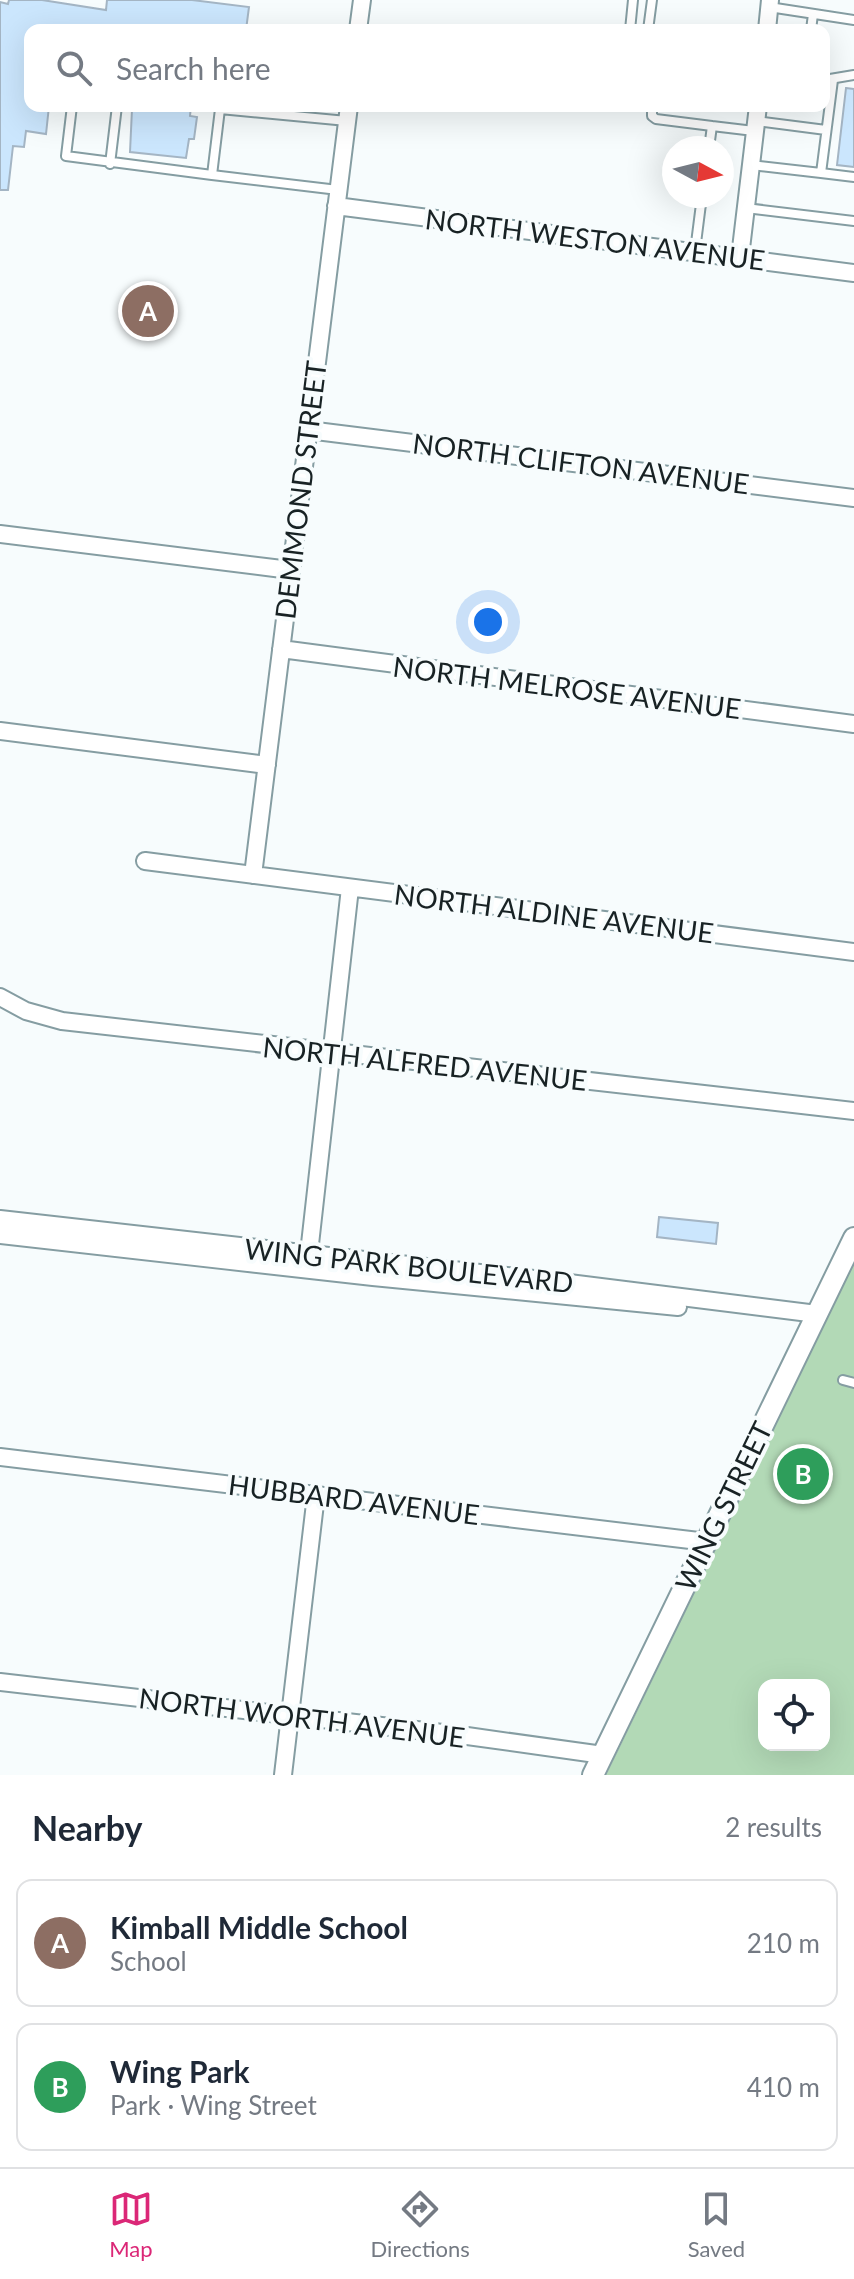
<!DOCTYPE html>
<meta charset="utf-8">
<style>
:root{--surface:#fff;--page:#f6f6f7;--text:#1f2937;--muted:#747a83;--line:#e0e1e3;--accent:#db2777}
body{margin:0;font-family:Lato,sans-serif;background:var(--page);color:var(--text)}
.controls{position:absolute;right:24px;bottom:24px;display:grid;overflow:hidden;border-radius:16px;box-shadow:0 8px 32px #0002}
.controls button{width:72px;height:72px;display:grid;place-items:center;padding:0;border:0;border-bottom:2px solid var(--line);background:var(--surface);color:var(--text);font:40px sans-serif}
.compass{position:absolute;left:662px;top:136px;width:72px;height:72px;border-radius:50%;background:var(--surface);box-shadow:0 8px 32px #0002;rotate:97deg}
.you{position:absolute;left:488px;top:622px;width:28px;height:28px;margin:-20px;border:6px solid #fff;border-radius:50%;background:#1a73e8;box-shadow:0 0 0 12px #1a73e833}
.badge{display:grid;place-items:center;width:52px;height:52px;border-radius:50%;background:var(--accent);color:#fff;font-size:26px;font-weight:700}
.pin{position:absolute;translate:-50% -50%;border:4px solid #fff;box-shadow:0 2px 8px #0006}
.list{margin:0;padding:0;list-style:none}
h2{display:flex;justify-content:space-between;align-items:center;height:104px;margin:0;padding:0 32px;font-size:34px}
h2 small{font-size:26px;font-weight:400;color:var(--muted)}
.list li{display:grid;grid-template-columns:52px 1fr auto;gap:24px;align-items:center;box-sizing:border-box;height:128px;margin:0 16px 16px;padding:0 16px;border:2px solid var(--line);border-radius:16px}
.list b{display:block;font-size:30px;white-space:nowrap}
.list p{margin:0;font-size:26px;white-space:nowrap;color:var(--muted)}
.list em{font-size:26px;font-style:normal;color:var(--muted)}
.icon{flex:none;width:44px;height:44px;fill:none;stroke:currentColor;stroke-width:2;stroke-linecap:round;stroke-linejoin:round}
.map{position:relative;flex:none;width:854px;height:1775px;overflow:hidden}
.search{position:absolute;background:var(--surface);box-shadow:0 8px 32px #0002;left:24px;right:24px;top:24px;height:88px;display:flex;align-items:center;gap:20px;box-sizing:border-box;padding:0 28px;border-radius:16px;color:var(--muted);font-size:30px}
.sheet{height:392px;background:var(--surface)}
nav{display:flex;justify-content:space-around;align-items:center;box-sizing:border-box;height:112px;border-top:2px solid var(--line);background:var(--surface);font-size:22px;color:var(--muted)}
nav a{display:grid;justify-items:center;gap:4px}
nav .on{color:var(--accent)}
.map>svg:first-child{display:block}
</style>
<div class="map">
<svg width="854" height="1775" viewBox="0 0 854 1775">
<rect width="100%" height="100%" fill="#f7fcfd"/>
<path fill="#b2d9b6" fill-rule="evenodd" d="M854,1263V1775H606ZM764,1685H824V1745H764Z"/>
<path fill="#cbe6fd" stroke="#a4b5c4" stroke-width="2" d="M9,0H42L106,10L107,0H192L249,7L246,30H30V106H49L46,134L26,131L24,147L13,146L8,190H0V2L8,4Z
M846,88L854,89V167L837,165Z
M138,106H191L190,116L197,117L194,139H189L186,158L130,152L132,109L137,110Z
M659,1217L718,1223L716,1244L657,1237Z"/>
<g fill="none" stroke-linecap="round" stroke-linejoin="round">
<g stroke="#859da2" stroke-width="12">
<path id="service" d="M769,7L854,20
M630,30L633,0
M648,30L652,0
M811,30L813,14
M824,80L854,75
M72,106L66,156L212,175
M652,106V116L656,119L712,126
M756,121L826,130
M709,148L712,126L754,131
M110,164L117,106
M751,165L821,173L833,80
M821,173L854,177
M338,190L212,175L220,109L347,121
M746,208L854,221
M695,251L702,196
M843,1380L854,1383"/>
</g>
<g stroke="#859da2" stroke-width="20">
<path id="minor" d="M358,30L362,0
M767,30L770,0
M336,206L854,273
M740,257L758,106
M308,430L854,498
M0,534L290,570
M281,649L854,724
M0,731L267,765
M145,861L854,952
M253,875L349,106
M0,997L26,1011L62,1021L854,1111
M0,1219L561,1282L817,1314
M0,1235L373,1277L678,1307
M308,1262L350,888
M0,1457L707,1542
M0,1682L460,1735L603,1755
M283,1775L316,1495"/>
</g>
<g stroke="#859da2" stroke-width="24">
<path id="tertiary" d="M593,1775L854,1238"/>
</g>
<use href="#service" stroke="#fff" stroke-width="8"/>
<use href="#minor" stroke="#fff" stroke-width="16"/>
<use href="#tertiary" stroke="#fff" stroke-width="20"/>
</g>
<g text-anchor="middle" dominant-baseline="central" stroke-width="8" stroke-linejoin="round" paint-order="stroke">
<g font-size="28" fill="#182224" stroke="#f7fcfd">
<text transform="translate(595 239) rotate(7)">NORTH WESTON AVENUE</text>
<text transform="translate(581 463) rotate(7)">NORTH CLIFTON AVENUE</text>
<text transform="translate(300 490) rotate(-83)">DEMMOND STREET</text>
<text transform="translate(567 687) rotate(7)">NORTH MELROSE AVENUE</text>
<text transform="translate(554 913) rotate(7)">NORTH ALDINE AVENUE</text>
<text transform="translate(425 1063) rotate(6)">NORTH ALFRED AVENUE</text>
<text transform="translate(409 1265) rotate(6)">WING PARK BOULEVARD</text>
<text transform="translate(354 1499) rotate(7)">HUBBARD AVENUE</text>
<text transform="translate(723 1506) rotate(-64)">WING STREET</text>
<text transform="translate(302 1717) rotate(7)">NORTH WORTH AVENUE</text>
</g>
</g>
</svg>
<div class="controls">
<button><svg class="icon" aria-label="locate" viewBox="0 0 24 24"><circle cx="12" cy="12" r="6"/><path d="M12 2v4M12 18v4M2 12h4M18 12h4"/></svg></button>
</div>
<svg class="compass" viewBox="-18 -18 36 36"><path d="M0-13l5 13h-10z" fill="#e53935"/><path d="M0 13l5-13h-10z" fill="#747a83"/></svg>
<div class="you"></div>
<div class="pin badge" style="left:148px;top:311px;background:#8d6e63">A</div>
<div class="pin badge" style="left:803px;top:1474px;background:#2e9e5b">B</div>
<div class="search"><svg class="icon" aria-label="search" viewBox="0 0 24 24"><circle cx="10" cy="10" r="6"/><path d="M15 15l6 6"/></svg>Search here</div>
</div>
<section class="sheet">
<h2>Nearby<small>2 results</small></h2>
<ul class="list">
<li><span class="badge" style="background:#8d6e63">A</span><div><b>Kimball Middle School</b><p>School</p></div><em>210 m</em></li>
<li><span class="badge" style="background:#2e9e5b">B</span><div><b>Wing Park</b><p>Park · Wing Street</p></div><em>410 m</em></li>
</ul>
</section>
<nav>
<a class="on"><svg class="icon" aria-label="map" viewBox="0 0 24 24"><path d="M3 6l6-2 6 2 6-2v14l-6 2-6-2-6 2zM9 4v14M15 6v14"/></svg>Map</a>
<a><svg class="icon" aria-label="directions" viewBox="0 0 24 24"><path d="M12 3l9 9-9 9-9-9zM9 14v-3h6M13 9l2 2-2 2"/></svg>Directions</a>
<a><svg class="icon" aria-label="saved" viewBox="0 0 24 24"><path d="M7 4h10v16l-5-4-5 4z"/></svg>Saved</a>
</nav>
